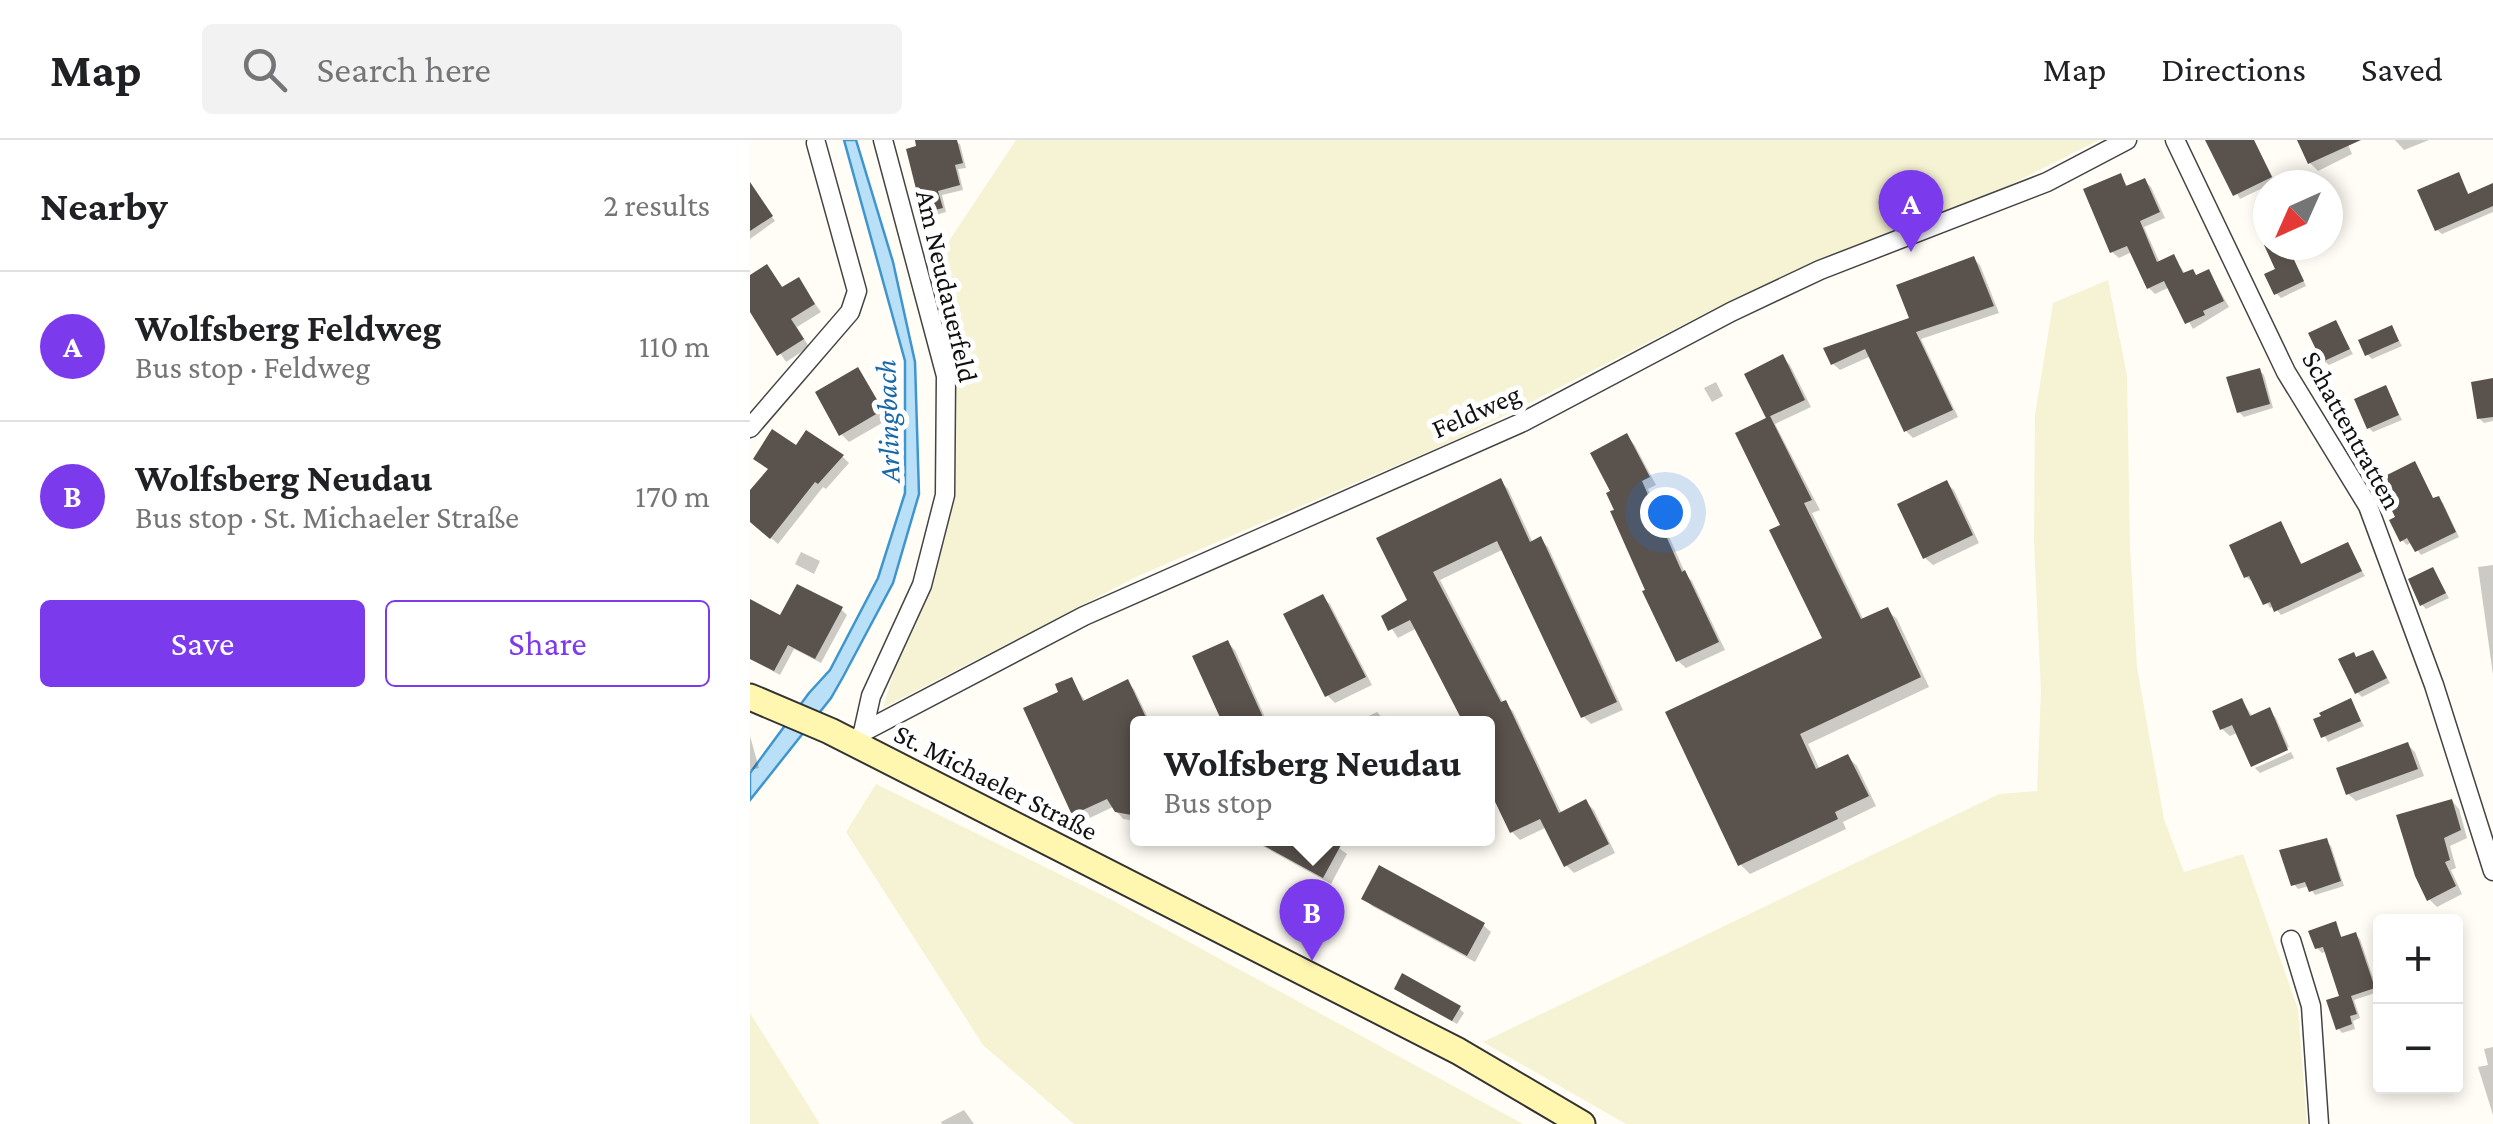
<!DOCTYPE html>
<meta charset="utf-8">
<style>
:root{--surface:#fff;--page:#f2f2f2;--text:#202124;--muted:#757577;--line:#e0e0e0;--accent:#7c3aed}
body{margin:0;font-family:"Crimson Pro",serif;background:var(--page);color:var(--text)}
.controls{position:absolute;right:30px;bottom:30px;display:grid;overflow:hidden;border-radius:10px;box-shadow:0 5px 15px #0003}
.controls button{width:90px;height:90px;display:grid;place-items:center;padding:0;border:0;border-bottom:2px solid var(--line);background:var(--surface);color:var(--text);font:50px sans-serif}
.compass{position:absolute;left:1503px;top:30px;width:90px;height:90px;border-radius:50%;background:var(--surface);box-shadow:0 5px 15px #0003;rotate:225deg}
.you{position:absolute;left:915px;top:372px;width:35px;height:35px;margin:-25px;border:8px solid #fff;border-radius:50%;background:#1a73e8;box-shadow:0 0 0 15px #1a73e833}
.badge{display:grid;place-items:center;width:65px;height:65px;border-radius:50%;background:var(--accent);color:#fff;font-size:32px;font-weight:700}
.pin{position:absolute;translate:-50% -82px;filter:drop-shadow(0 2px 5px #0008)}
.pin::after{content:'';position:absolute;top:52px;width:35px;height:30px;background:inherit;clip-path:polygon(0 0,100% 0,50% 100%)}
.popup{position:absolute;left:380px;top:576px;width:365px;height:130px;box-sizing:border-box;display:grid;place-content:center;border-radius:10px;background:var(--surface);filter:drop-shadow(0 2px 8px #0005);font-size:32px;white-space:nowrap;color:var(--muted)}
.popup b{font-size:38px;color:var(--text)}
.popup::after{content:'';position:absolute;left:50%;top:100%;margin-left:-20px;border:20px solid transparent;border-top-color:var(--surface)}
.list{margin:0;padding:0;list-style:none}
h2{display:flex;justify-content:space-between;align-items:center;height:130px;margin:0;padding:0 40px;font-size:42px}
h2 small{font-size:32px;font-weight:400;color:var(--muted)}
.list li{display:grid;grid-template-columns:65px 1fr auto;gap:30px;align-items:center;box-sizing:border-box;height:150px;padding:0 40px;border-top:2px solid var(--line)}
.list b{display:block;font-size:38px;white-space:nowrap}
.list p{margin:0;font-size:32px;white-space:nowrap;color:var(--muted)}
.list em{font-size:32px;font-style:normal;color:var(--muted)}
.actions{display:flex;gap:20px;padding:30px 40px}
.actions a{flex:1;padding:22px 0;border:2px solid var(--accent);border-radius:10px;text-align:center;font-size:35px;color:var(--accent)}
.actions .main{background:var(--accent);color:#fff}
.icon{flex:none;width:55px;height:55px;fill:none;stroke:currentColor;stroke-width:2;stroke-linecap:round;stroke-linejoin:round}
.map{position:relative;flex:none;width:1743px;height:984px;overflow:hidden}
header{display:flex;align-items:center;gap:60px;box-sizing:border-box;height:140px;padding:0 50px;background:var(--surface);border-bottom:2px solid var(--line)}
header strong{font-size:48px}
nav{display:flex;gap:55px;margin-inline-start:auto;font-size:35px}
.search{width:700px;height:90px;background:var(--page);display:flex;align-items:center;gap:25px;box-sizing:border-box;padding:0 35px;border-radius:10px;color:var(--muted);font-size:38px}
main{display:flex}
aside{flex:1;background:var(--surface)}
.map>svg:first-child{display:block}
</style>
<header>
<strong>Map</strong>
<div class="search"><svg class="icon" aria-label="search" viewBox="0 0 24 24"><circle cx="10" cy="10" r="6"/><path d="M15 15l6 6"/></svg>Search here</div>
<nav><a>Map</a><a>Directions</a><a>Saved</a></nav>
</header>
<main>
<aside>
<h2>Nearby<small>2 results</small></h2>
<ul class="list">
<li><span class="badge">A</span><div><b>Wolfsberg Feldweg</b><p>Bus stop · Feldweg</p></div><em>110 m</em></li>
<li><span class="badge">B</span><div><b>Wolfsberg Neudau</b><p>Bus stop · St. Michaeler Straße</p></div><em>170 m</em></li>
</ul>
<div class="actions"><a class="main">Save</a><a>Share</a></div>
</aside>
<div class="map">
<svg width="1743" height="984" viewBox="0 0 1743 984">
<rect width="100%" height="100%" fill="#fffdf5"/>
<path fill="#f6f3d4" d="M266,0H1349L1258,46L1110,103L968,167L710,298L388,436L133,568L145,528L179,447L202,233L181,128Z
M1358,140L1377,235L1380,406L1387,527L1414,679L1434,732L1493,714L1548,869L1557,984H876L733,902L1249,654L1287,651L1291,552L1284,402L1285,275L1303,163Z
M126,644L362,760L773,984H324L233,905L96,692Z
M0,873L70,984H0Z"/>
<path fill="#b9e0f7" stroke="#3f96cf" stroke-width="2.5" d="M94,0H106L143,122L165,222L169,354L143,443L93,537L81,558L0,660V633L59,553L80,530L128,438L155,353V221Z"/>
<path fill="#0003" d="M201,0L210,4L216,28L208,29L213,50L192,55L196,72L179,77L174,72Z
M1458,0H1504L1525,42L1490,59Z
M1550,0H1596L1602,14L1568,31L1560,23Z
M1645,0H1679L1654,10Z
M1708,35L1720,56L1743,46V72L1692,94L1687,90Z
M1370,36L1379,48L1395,41L1401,47L1415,78L1394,87L1410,123L1424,117L1436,135L1448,137L1459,132L1479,167L1443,189L1420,147L1405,154L1399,148L1382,112L1369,118L1362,112Z
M0,47L25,81L0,99Z
M1518,94V105H1558L1541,113L1556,146L1531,158L1526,153L1528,131L1513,96Z
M1224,119L1230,125L1249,173L1171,199L1208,277L1163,298L1156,291L1121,216L1090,230L1083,224L1162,180Z
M17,127L34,149L48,140L71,172L47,187L59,207L36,222L0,168V138Z
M1586,183L1603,214L1579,225L1574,221Z
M1642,188L1652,206L1622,219L1617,214Z
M1032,217L1040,225L1061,267L1025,284L1070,370L1062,373L1114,481L1137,470L1147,479L1179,547L1058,604L1070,630L1098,617L1107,626L1126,666L1093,682L1096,689L1000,734L991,725L1075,499L1034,386L1018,276Z
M108,230L139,279L99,302L91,294Z
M1509,230L1514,235L1523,268L1494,277L1489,272Z
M1743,241V281L1734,283L1729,278Z
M966,242L973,256L962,262L954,248Z
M1636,248L1652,280L1623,292L1619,288Z
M877,297L884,304L906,345L898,349L936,435L942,441L975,510L936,528L928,521L867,371Z
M47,308L92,316L99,323L76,349L73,347L28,404L0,380V353L20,330Z
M1664,324L1684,361L1688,359L1693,363L1709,397L1671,415L1662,402L1657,405L1652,400L1649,378Z
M750,341L758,349L783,403L790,399L798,407L873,570L841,584L833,576L754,409L690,440L754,564L763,571L812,674L836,662L844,670L865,713L824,733L816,725L797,687L770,700L762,692L737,639V584H711L716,581L667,488L648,498L634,477L660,461Z
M1196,343L1204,350L1229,403L1183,425L1175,418Z
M1530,384L1553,426L1597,405L1615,436L1531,475L1524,466L1520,468L1504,440L1501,441L1496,437Z
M51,412L70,421L64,434L45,424Z
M1743,425V535L1728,427Z
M1683,430L1699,458L1676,469L1672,465Z
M572,457L580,464L622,545L585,563L578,556L536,475Z
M0,462L31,478L91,469L97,475L71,523L44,509L30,535L0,519Z
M478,503L485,510L518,584H476Z
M1623,513L1640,543L1612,557L1607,552Z
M321,540L336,562L377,542L384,549L401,584H387V681L373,679L363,667L331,682L324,674L312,553Z
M1492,561L1503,577L1519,570L1526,578L1539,607L1503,623L1489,592L1480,596L1472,589Z
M1600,561L1614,586L1578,602L1566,581Z
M627,572L638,584H602Z
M0,596L9,628L0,630Z
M1658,605L1665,612L1674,636L1606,661L1598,654Z
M1541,612L1544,618L1510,633L1505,628Z
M1702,661L1709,669L1717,698L1700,706L1706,728L1701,730L1712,754L1687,767L1679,759Z
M498,698H575L597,714L581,744Z
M1576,701L1581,706L1594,746L1565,755L1559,746L1548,749L1544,744Z
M614,758L733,785L741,792L725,822L622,766Z
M1585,784L1593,799L1605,795L1610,799L1628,852L1604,860L1610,878L1603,881L1605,889L1592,893L1588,888L1592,857L1577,811L1572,813L1567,808Z
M651,853L709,868L714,873L707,884Z
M1743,907V975L1728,927L1738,925L1734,909Z
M214,970L224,984H192L191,982Z"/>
<path fill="#5a524d" d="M165,0H207L213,23L205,25L210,45L188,51L193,68L172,73L156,9L166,6Z
M1455,0H1504L1522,37L1483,56Z
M1547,0H1611L1558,24Z
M1709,32L1718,54L1743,43V66L1685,91L1667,50Z
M1371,33L1376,46L1395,38L1410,72L1390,81L1407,122L1424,114L1433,133L1443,129L1446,135L1459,129L1474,161L1453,171L1455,175L1435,184L1414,141L1397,149L1377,106L1360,113L1333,49Z
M0,42L23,76L0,91Z
M1514,105H1537L1554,141L1524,155L1514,134L1525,129Z
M1224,116L1244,166L1166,192L1203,270L1154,292L1115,209L1081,225L1073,208L1159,178L1146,145Z
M17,124L32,147L49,137L65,164L41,179L54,199L27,216L0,172V135Z
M1586,180L1600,209L1572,222L1558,193Z
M1642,185L1649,201L1615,216L1608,200Z
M1033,214L1055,260L1016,278L994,234Z
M108,227L133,270L89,296L65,252Z
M1510,228L1520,264L1487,273L1476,237Z
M1743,238V277L1727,279L1721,242Z
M1636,245L1649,275L1617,289L1604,259Z
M1020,276L1062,360L1054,363L1111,479L1138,467L1171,537L1050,594L1066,629L1098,614L1119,656L1085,672L1088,679L988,726L915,572L1072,498L1019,390L1030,385L985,293Z
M22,289L46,305L56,290L94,315L68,344L65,342L20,399L0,382V350L18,329L3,319Z
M877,293L900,337L892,341L932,432L935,430L969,502L926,522L892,451L895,450L860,371L864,370L856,353L860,351L840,313Z
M1665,321L1683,358L1689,356L1706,392L1665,412L1657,398L1650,402L1639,380L1645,377L1627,340Z
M751,338L780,402L791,396L867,562L831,578L747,401L683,432L751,562L756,560L809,673L836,659L859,704L814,727L790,679L760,693L737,645V584H714L660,480L638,491L631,476L657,460L626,398Z
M1197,340L1223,395L1173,419L1147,364Z
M1531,381L1551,424L1598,402L1612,431L1524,472L1520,462L1513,465L1499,436L1494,438L1479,405Z
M1683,427L1696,453L1670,466L1658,439Z
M47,444L93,467L65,519L38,505L24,531L0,519V459L30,475Z
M573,454L616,537L575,557L533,474Z
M478,500L516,584H473L442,516Z
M1623,510L1637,538L1605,554L1588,519L1604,512L1606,517Z
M322,537L333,561L378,539L399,584H387V676L365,672L357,659L322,675L273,568L308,552L305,544Z
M1492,558L1500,576L1520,567L1538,610L1501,627L1482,585L1470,590L1462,571Z
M1601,558L1611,581L1571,598L1563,579L1571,576L1569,573Z
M1658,602L1668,629L1596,655L1586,628Z
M1702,659L1711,690L1694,698L1700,720L1695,722L1706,746L1677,761L1665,736L1646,675Z
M500,698H580L591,705L573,738Z
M1577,698L1591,741L1559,752L1555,742L1541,746L1529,710Z
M629,725L735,783L717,816L611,759Z
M1586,781L1591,797L1606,792L1625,848L1601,856L1607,874L1600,876L1602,884L1586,890L1576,860L1589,856L1573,807L1565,809L1558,791Z
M652,833L711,866L702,881L644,849Z"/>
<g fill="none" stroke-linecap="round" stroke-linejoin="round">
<g stroke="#444" stroke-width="21">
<path id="street" d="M1425,0L1536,232L1618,366L1684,545L1743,731
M0,288L100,172L107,151L66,3
M113,592L121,556L172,445L195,355L196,236L133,0
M104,604L113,592L334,476L773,282L981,172L1070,130L1297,42L1377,0
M1541,800L1561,866L1569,984"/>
</g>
<g stroke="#333" stroke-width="29">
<path id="secondary" d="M0,557L80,591L708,911L832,984"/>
</g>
<use href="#street" stroke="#fff" stroke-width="18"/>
<use href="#secondary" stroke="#fff6b0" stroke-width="25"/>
</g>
<g text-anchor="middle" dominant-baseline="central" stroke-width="10" stroke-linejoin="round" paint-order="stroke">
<g font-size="28" fill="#111" stroke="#fff">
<text transform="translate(197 146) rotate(77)">Am Neudauerfeld</text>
<text transform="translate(726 271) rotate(-24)">Feldweg</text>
<text transform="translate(1602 290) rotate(61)">Schattentratten</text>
<text transform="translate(246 642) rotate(27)">St. Michaeler Straße</text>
</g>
<g font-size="30" font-style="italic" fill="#1768a6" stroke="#fff">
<text transform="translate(137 281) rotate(-92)">Arlingbach</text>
</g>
</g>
</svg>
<div class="controls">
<button>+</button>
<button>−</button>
</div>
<svg class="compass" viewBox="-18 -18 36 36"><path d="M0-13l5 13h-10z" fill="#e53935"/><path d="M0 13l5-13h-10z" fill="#757577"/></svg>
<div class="you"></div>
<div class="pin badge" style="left:1161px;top:112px">A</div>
<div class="pin badge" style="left:562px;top:821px">B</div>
<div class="popup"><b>Wolfsberg Neudau</b>Bus stop</div>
</div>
</main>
